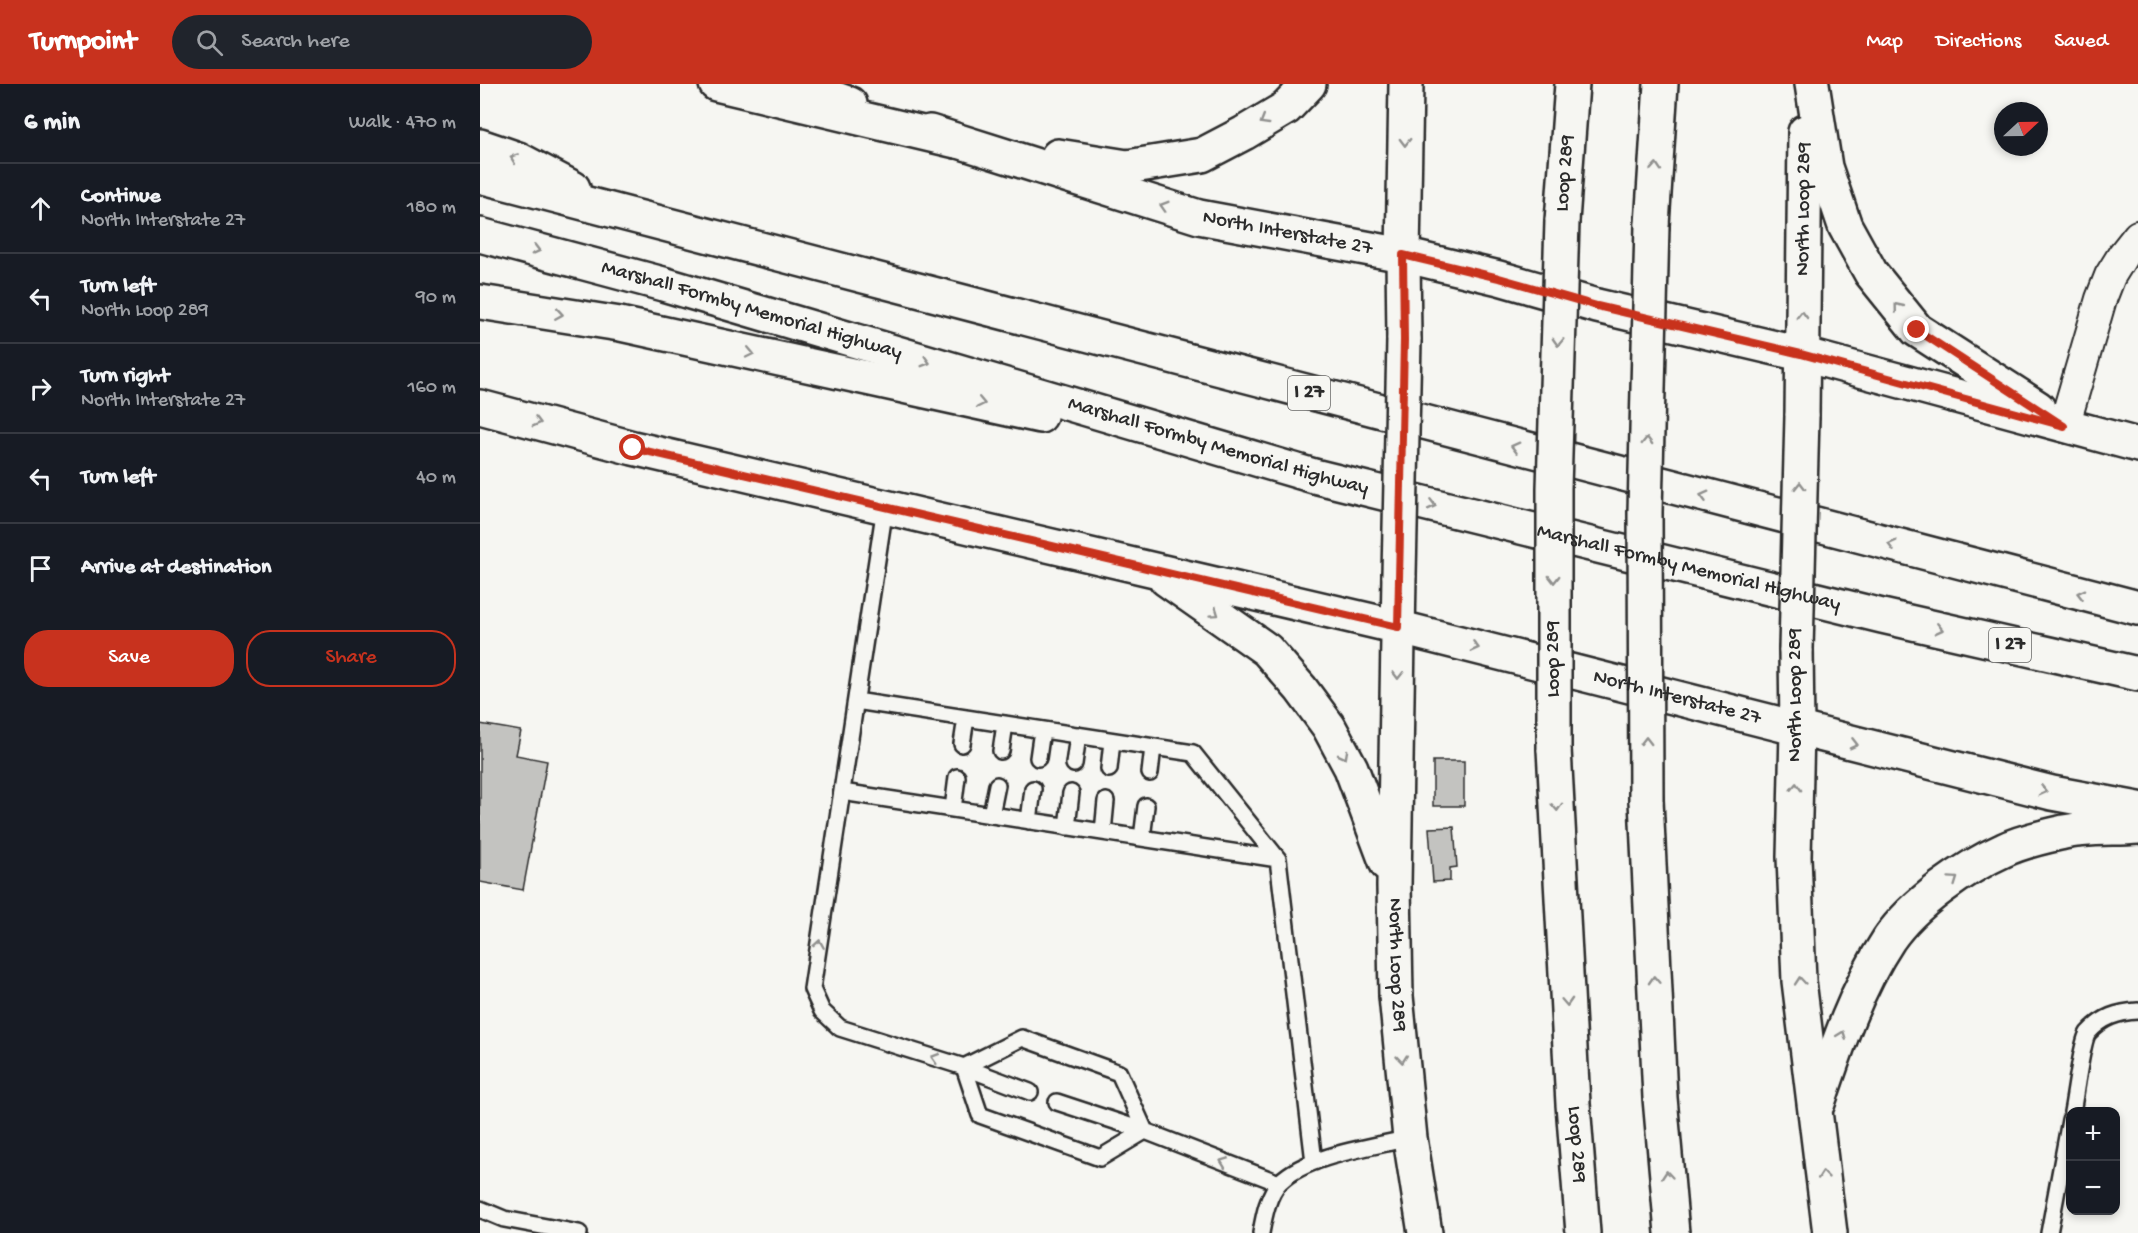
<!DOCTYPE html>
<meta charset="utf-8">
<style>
:root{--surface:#171b24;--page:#20242c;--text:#f1f3f6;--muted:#9ea1a6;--line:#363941;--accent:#c8321e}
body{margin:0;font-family:"Gochi Hand",sans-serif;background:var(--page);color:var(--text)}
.controls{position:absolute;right:18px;bottom:18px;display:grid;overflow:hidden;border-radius:12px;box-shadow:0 3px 9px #0003}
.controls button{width:54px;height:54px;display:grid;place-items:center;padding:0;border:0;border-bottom:2px solid var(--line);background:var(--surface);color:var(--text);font:30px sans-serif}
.compass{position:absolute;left:1514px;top:18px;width:54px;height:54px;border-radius:50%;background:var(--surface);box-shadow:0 3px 9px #0003;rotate:68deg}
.stop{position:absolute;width:18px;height:18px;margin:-14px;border:4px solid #c8321e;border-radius:50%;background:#fff}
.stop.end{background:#c8321e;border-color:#fff;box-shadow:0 2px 6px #0008}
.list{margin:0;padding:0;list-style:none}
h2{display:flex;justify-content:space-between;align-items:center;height:78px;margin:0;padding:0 24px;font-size:26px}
h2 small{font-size:20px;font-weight:400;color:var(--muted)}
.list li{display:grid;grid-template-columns:39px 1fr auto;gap:18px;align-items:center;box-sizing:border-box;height:90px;padding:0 24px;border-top:2px solid var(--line)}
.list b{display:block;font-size:22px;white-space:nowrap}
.list p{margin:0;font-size:20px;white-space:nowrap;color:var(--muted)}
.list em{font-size:20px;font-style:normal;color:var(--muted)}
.actions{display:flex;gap:12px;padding:18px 24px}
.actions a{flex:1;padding:14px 0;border:2px solid var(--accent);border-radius:24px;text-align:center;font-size:21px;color:var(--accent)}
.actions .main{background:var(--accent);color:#fff}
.icon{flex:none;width:33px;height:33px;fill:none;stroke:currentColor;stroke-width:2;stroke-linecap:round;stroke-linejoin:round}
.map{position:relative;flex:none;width:1658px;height:1149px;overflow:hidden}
header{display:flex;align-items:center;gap:36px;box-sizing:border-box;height:84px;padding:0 30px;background:var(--accent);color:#fff}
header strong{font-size:28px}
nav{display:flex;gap:33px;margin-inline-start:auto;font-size:21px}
.search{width:420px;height:54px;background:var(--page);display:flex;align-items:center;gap:15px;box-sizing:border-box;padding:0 21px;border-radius:33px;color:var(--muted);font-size:22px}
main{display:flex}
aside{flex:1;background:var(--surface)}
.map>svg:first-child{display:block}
</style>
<header>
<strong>Turnpoint</strong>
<div class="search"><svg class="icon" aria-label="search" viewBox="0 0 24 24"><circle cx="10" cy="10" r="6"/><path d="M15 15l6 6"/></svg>Search here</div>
<nav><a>Map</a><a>Directions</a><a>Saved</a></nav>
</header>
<main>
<aside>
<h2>6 min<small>Walk · 470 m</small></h2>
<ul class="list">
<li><svg class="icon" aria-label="ahead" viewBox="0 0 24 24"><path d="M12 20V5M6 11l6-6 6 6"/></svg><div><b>Continue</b><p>North Interstate 27</p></div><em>180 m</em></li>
<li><svg class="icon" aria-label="left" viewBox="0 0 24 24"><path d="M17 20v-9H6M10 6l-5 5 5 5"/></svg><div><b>Turn left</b><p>North Loop 289</p></div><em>90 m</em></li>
<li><svg class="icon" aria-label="right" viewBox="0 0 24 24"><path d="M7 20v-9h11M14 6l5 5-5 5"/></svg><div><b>Turn right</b><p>North Interstate 27</p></div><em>160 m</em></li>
<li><svg class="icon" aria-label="left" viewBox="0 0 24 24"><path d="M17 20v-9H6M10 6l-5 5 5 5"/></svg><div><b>Turn left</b></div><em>40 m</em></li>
<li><svg class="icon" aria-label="arrive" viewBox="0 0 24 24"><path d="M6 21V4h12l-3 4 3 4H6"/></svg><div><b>Arrive at destination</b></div></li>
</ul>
<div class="actions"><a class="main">Save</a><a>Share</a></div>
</aside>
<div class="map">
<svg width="1658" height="1149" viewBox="0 0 1658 1149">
<rect width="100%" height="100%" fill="#f6f6f2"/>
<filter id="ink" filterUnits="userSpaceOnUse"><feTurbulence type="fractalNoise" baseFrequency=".0167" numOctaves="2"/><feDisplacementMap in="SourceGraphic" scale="12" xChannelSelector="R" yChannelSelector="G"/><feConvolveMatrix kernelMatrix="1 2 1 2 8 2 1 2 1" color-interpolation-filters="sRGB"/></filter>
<g filter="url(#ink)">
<path fill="#c3c3c0" stroke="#2b2b2b" stroke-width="1.5" d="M0,640L41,647L36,671L67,677L43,806L0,798Z
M953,677H984V722H953Z
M974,743L977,783L970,784V797L953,798L949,744Z"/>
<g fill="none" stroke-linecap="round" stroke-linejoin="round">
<g stroke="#2b2b2b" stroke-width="20">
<path id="lane" d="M405,423L332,905L342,927L360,944L484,983L550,1008
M376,617L713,669L798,775L834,1078
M482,660L486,634
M521,667L525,640
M558,674L562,646
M594,680L598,651
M629,685L632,657
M670,689L673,663
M362,708L798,775
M473,725L477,693
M511,731L517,701
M549,737L553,705
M587,743L591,709
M623,748L626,717
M662,754L666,722
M542,954L639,989L665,1047L620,1074L500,1031L484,983Z
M577,1018L665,1047L799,1099
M1592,1028C1595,1014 1602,957 1608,949C1622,933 1638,928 1658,927
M0,1125L24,1135L99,1149
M781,1149C784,1132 788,1110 800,1098C827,1071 893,1063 930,1054
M1569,1149L1590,1036"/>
</g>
<g stroke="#2b2b2b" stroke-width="34">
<path id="street" d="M1584,342L1621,215L1630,192L1643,171L1658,152"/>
</g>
<g stroke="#2b2b2b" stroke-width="38">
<g id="secondary">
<path d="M314,0L370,20"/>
<path d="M1332,0L1345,83L1365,142L1391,189L1437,246L1558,324"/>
<path id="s1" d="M450,48L719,133L923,171L1019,194L1117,222L1321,270L1658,361"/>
<path d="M578,72L647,83L722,71L764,49L806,24L829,0"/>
<path d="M924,256L923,171L926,0"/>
<path id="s2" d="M0,323L153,364L901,539L1572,709L1658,725"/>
<path id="s3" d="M1322,332L1325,48"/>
<path id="s4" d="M919,491L914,802L916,912L930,1054L945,1149"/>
<path d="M686,495L787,566L821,605L849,643L871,684L907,780"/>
<path d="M1316,565L1317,646L1314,773L1319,897L1350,1149"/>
<path d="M1338,1019C1357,962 1376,905 1409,855C1434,819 1484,784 1524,766C1540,758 1562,753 1580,749C1604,743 1634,745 1658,743"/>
</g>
</g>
<g stroke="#2b2b2b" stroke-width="38">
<path id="primary" d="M236,0L476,57"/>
</g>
<g stroke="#2b2b2b" stroke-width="38">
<g id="highway">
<path d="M0,62L38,75L93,104"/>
<path d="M0,92L1658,524"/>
<path id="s5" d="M1082,137L1092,0"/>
<path d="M1172,141L1181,0"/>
<path id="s6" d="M0,151L183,200L834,392L1402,532L1658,590"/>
<path d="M0,218L140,240L560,332"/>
<path id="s7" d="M1074,665L1093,1020L1103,1149"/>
<path d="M1166,716L1180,1014L1192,1149"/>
</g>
</g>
<use href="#lane" stroke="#f6f6f2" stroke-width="15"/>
<use href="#street" stroke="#f6f6f2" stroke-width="30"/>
<use href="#secondary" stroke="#f6f6f2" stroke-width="33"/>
<use href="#primary" stroke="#f6f6f2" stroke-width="33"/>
<use href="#highway" stroke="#f6f6f2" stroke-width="33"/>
<g stroke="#2b2b2b" stroke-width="38" stroke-linecap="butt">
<path id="secondary-bridge" d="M919,491L924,256
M1316,565L1322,332"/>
</g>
<g stroke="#2b2b2b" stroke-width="38" stroke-linecap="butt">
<path id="highway-bridge" d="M1074,665V404L1082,137
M1166,716L1165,428L1172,141"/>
</g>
<use href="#secondary-bridge" stroke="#f6f6f2" stroke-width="33"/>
<use href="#highway-bridge" stroke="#f6f6f2" stroke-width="33"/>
</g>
<defs><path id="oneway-chevron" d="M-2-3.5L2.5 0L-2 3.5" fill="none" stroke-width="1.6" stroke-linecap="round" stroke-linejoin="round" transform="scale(1.5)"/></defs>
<g stroke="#90908e">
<use href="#oneway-chevron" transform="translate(784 37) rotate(149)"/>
<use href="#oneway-chevron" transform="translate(925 58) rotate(91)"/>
<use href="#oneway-chevron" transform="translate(34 74) rotate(-159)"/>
<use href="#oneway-chevron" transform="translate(1176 83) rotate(-86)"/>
<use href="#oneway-chevron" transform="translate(684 122) rotate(-163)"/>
<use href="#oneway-chevron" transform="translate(56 166) rotate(15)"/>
<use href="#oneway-chevron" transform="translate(1418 223) rotate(-129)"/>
<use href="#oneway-chevron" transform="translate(79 230) rotate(9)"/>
<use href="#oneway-chevron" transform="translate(1322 231) rotate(-89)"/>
<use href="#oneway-chevron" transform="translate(1078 258) rotate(92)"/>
<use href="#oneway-chevron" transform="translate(270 269) rotate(12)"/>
<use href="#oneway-chevron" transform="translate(446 278) rotate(16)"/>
<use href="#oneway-chevron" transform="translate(501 319) rotate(12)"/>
<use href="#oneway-chevron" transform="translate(57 338) rotate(15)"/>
<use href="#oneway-chevron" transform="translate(1167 357) rotate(-89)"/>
<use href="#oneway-chevron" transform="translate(1035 363) rotate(-165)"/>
<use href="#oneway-chevron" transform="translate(1320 402) rotate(-89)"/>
<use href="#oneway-chevron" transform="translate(1224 412) rotate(-165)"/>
<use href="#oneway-chevron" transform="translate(952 421) rotate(14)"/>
<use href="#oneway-chevron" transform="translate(1412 461) rotate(-165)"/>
<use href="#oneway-chevron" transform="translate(1074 495) rotate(90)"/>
<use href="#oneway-chevron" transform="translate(1601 510) rotate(-166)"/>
<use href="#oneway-chevron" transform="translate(735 529) rotate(35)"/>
<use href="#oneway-chevron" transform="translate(1459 545) rotate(13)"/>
<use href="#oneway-chevron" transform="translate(995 563) rotate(14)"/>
<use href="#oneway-chevron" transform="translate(918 591) rotate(91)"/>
<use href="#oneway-chevron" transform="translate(1166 657) rotate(-90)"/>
<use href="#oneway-chevron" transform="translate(1374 660) rotate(14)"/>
<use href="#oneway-chevron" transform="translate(864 671) rotate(62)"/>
<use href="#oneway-chevron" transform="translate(1316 703) rotate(-88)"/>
<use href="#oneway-chevron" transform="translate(1563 707) rotate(14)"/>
<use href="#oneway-chevron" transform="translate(1077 723) rotate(87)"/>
<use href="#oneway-chevron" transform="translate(1474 796) rotate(-35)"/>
<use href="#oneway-chevron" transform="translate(339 860) rotate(-81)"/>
<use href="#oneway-chevron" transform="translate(1174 896) rotate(-93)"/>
<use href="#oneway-chevron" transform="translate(1320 897) rotate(-95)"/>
<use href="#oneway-chevron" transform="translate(1087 918) rotate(87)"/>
<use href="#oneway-chevron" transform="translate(1362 951) rotate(-69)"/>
<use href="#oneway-chevron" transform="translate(455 974) rotate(-163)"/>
<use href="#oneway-chevron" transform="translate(922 975) rotate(84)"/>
<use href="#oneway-chevron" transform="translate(744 1078) rotate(-159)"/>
<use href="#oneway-chevron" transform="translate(1187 1091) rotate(-95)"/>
<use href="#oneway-chevron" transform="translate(1343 1091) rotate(-96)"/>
</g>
</g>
<g fill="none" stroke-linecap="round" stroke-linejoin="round" filter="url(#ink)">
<path stroke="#c8321e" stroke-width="8" d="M153,364L918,543L924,256L923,171L1019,194L1117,222L1321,270L1584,342L1437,246"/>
</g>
<g text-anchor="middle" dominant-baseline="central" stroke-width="6" stroke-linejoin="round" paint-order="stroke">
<g fill="#f6f6f2" stroke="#686867" stroke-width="1.5">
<rect x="808" y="292" width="42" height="34" rx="4.5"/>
<rect x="1509" y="544" width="42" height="34" rx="4.5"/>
</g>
<g font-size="20" font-weight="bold" fill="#2b2b2b">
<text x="829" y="309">I 27</text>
<text x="1530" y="561">I 27</text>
</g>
<g font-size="21" fill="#2b2b2b" stroke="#f6f6f2">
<text stroke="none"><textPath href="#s5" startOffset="48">Loop 289</textPath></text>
<text stroke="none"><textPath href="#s3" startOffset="207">North Loop 289</textPath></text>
<text stroke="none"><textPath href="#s1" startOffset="372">North Interstate 27</textPath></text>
<text stroke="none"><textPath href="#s6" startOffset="282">Marshall Formby Memorial Highway</textPath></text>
<text stroke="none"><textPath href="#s6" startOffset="768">Marshall Formby Memorial Highway</textPath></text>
<text stroke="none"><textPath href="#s6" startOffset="1254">Marshall Formby Memorial Highway</textPath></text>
<text transform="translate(1074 575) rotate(-90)">Loop 289</text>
<text transform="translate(1316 611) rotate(-90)">North Loop 289</text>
<text stroke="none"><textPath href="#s2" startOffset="1232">North Interstate 27</textPath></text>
<text stroke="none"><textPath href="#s4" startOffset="390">North Loop 289</textPath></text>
<text stroke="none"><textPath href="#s7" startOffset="396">Loop 289</textPath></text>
</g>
</g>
</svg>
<div class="controls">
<button>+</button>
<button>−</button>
</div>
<svg class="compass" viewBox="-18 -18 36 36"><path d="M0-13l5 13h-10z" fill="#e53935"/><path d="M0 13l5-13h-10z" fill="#9ea1a6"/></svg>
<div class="stop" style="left:153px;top:364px"></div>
<div class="stop end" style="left:1437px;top:246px"></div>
</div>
</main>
